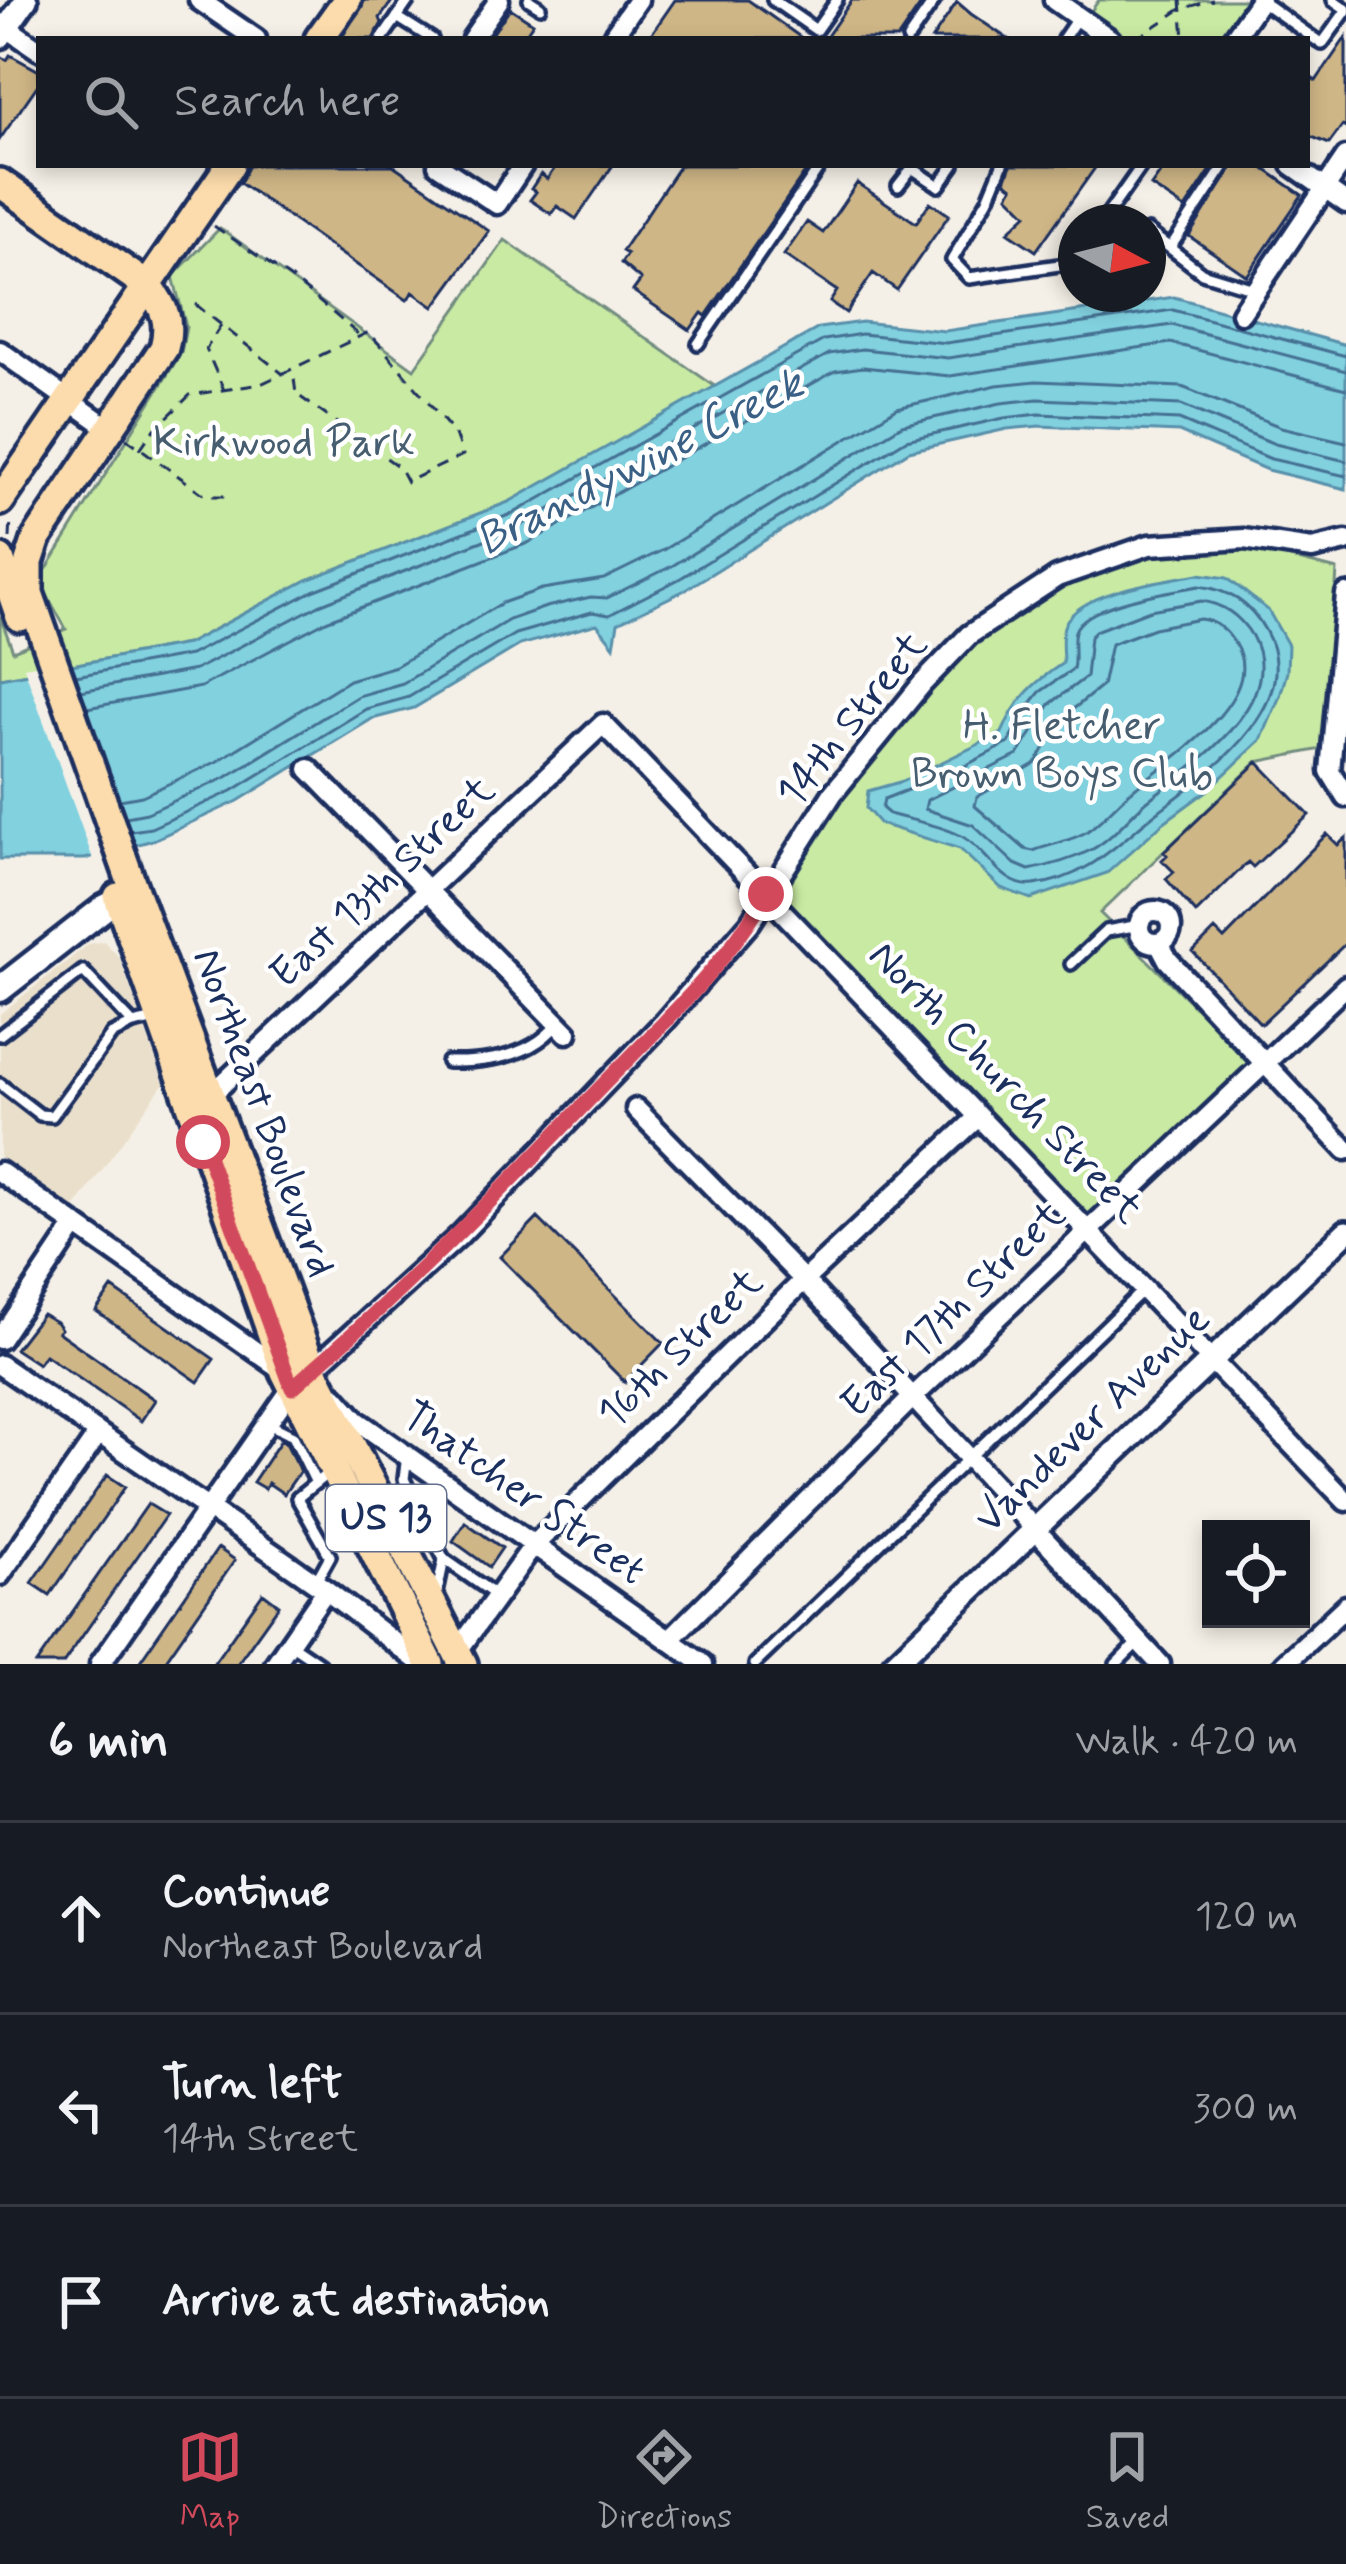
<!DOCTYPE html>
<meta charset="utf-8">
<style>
:root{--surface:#171b24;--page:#242831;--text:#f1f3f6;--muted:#9ea1a6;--line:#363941;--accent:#d1495b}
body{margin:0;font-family:Mynerve,sans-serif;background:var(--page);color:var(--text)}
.controls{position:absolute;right:36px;bottom:36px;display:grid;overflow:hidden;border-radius:0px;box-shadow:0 6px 18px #0003}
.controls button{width:108px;height:108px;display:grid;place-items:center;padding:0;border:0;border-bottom:3px solid var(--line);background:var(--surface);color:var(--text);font:60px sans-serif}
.compass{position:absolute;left:1058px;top:204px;width:108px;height:108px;border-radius:50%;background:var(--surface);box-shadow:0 6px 18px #0003;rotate:97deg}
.stop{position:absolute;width:36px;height:36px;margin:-27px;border:9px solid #d1495b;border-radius:50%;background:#fff}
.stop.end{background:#d1495b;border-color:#fff;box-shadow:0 3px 12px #0008}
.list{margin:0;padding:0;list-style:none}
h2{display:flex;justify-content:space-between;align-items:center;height:156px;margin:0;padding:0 48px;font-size:51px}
h2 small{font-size:39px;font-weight:400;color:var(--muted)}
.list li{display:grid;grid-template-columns:78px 1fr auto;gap:36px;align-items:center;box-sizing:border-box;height:192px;padding:0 48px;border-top:3px solid var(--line)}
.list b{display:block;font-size:45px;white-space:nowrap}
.list p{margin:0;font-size:39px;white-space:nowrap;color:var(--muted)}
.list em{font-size:39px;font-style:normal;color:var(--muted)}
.icon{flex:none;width:66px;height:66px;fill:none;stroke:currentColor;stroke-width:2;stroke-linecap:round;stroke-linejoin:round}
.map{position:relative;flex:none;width:1346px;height:1664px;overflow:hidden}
.search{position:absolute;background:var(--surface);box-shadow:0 6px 18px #0003;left:36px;right:36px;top:36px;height:132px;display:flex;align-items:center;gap:30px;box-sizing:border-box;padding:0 42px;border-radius:0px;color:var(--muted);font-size:45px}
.sheet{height:732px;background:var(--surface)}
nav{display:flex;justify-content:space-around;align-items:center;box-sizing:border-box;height:168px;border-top:3px solid var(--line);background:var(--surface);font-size:33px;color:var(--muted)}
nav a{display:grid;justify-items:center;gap:6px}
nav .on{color:var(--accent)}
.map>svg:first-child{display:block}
</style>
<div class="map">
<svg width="1346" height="1664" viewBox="0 0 1346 1664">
<rect width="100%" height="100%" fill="#f5f0e7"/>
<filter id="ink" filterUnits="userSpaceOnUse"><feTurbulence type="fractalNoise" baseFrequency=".00833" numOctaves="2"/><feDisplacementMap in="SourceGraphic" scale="24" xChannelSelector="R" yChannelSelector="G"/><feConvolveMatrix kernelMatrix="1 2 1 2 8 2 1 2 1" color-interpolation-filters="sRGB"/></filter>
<g filter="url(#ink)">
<path fill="#eadfca" d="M104,941L119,957L164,1083L74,1209L0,1157V1014L89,944Z"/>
<path fill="#c9eaa2" stroke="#728c80" stroke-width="3" d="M1099,0H1260L1233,39H1110L1084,21Z
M220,228L414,369L505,240L716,387L509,502L307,580L187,644L0,678V616L13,651L66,629L39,581L181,353L186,327L173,276Z
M1247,547L1337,570L1326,748L1257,762L1100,913L1253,1064L1089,1221L779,895L868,760L965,640L1075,570L1148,551Z"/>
<path fill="#82d1df" stroke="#5990ab" stroke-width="3" d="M1174,297L1346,345V489L1267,470L1179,432L1040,426L1007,429L909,451L685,590L618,623L614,646L597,624L520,645L414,708L372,719L238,801L153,840L85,859H0V678L187,644L307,580L509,502L819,328L862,322L945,331Z
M1199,574L1227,578L1268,610L1288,645L1287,672L1280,696L1261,740L1208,790L1163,823L1107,873L1031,899L1001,888L960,849L880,824L866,808L868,791L903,781L1002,733C1016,699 1033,683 1063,663C1063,652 1060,634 1065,624C1080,591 1166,580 1199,574Z"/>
<path fill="#f5f0e7" d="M64,660L131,849L94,862L24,667Z"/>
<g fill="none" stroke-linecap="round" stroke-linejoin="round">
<path stroke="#447092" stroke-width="3" d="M1199,586C1229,590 1250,603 1265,630C1307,704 1210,772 1159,811C1118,842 1090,878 1034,885C1005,889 988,854 968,840C947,826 913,821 889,814L882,808L884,799L951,773L1009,743L1024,712L1040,692L1073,669C1076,657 1072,642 1075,631C1085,603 1173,591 1199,586Z
M1201,601C1224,604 1240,616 1252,636C1289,704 1191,766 1147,801C1129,816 1112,839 1091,850C1073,859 1049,866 1029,870L1015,864L973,825L925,809L927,800L1018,755L1050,704L1086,677L1090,637L1095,631L1150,610Z
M1200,619C1217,621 1228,631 1236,646C1267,699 1169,760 1135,788C1118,801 1104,820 1086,832C1071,841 1049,845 1033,851L1025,849L975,806L977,797L1036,763L1062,718L1102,686L1111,644L1154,628Z
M76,676L190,655L313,591L514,513L824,340L862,334L946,343L1173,310L1346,356
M81,691L195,670L319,605L520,526L829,354L862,349L948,358L1172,325L1346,371
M87,708L201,687L326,621L528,543L835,371L863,367L950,376L1171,343L1346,389
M120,800L142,796L216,762L349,680L396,666L502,603L542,589L604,579L663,550L897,408L997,385L1036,381L1182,387L1281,427L1346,442
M126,817L147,813L225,778L358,696L403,683L509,620L546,607L591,597L607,598L672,566L902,425L1001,403L1038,399L1181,405L1275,444L1346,461
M131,831L151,828L232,791L366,709L409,697L515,634L592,612L609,615L679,579L906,440L1004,418L1039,414L1179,420L1271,459L1346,476"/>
</g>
<path fill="#cfb686" stroke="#1b2f5e" stroke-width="3" d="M365,0H393L380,18L382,23L373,39H341Z
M675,0H748L803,39H648Z
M852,0H924L897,39H825Z
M957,2L971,14L1008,39H932Z
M510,8L533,23L522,39H489Z
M1346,37V128L1342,126L1329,144L1307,135V75L1316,81Z
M10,55L39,71V83L0,139V56L7,60Z
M249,165H393L489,231L434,307L413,292L407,300L240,183Z
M557,165H613L576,219L557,206L551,214L530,200L536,192L531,189L541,174L547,179Z
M680,165H810L706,316L702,313L690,330L633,291L641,280L621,263L627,254L622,251Z
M1011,165H1097L1036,251L1008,232L1027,214L1008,195L1013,187L1005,181Z
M1166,165H1214L1185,209L1151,186Z
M1234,165H1259L1302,195L1247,276L1189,236Z
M857,183L916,223L930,202L949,215L897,290L873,273L846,313L830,302L837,291L784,255L807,222L823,233Z
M1258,762L1309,815L1253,867L1248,862L1196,913L1166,879L1174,872L1162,860L1167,855L1164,852Z
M1327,834L1338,845L1346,838V943L1261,1024L1193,952L1215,930L1224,939Z
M538,1218L663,1343L625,1382L500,1257Z
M112,1288L214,1359L198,1382L96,1311Z
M42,1314L56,1322L61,1329L58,1332L155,1400L141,1421L45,1355L38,1364L15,1349Z
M281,1440L286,1443L300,1471L284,1494L268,1483L265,1489L253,1482Z
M107,1475L125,1487L50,1595L32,1583Z
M148,1504L166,1515L63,1664H36Z
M465,1522L502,1548L489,1567L453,1541Z
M218,1548L235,1560L163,1664H138Z
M263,1593L279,1605L237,1664H213Z"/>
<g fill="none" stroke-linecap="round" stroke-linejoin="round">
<g stroke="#1b2f5e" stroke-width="18">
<path id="service" d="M529,0L540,7
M773,0L816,30L837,0
M1260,0L1322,44L1346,11
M1333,0L1346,9
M397,17L432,39
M382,39L409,0
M908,39L935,0
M1063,39L1078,17
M1002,165L988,199L952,260L969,278L1073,263L1076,258
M898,186L912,168L939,186L954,165
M1102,222L1142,165
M1148,231L1202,273L1254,289
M1170,248L1225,165
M698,344L821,165
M1071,964L1106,931L1140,925
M0,1035L83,971L133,1024L156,1019
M447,1062C487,1063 532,1057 558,1023
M0,1084L40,1115L52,1116L112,1034L133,1024
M269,1424L293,1436L316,1483
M407,1455L404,1479L419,1511
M428,1529L444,1559L436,1597
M444,1559L497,1596
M315,1583L330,1556L297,1498L328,1473
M289,1643L320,1664
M755,1664L1144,1289
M1116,1664L1139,1641"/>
</g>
<g stroke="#1b2f5e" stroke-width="27">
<path id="minor" d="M199,0L256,39
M1054,0L1110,39
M0,23L39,50
M472,39L499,0
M611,39L638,0
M1233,39L1260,0
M438,165L497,204L523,165
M1292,165L1346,203
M1241,313L1346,157
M0,351L110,429
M1346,594L1330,771L1346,797
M309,769L567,1033
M1139 927a16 16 0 1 1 32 0a16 16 0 1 1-32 0Z
M1159,943L1168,960L1346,1150
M212,1094L603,724L1346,1501
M636,1109L804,1280L1160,1664
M0,1172L285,1372
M0,1339L76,1225
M0,1365L326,1590L422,1664
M335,1396L356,1420L703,1664
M0,1575L98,1434
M669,1640L913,1397L1346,986
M457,1652L533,1546L804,1280L978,1117
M100,1664L292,1388L459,1236L665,1021L750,923L833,793L922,684L969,635L1057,577L1149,545L1244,539L1312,549L1346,541
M275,1664L326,1590
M1284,1664L1346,1606"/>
</g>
<g stroke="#1b2f5e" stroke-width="30">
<path id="tertiary" d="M0,37L26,0
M894,1664L1346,1232"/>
</g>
<g stroke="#1b2f5e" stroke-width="33">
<path id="secondary" d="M0,989L104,908L134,893"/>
</g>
<g stroke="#1b2f5e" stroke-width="36">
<path id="primary" d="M319,39L347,0
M0,183L149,287C165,308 171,322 164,348L37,538L29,562V593L135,893L313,1370L463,1664
M0,501L230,165
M0,559L20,617
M118,897L285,1372L430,1664"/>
</g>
<path stroke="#1b2f5e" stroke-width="3" stroke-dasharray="12 9" stroke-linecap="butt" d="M1181,0L1184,39
M1136,39L1181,9L1213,0
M214,226L296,282L359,335
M195,304L283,374
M221,325L206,349L224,390
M126,438L206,496H228
M140,449L151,433L190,395L261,384L369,332L454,433L463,455L407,482L399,467L296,394L293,370
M10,538L11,519"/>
<use href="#service" stroke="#fff" stroke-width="9"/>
<use href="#minor" stroke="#fff" stroke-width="18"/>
<use href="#tertiary" stroke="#fff" stroke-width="21"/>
<use href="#secondary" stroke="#fff" stroke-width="24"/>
<use href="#primary" stroke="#fcdcac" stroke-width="27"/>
</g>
</g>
<g fill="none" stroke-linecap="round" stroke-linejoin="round" filter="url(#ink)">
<path stroke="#d1495b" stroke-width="15" d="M203,1142L292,1388C400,1294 501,1192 600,1088C658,1028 725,967 766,894"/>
</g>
<g text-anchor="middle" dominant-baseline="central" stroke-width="9" stroke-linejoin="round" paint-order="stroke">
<rect fill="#fff" stroke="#5f6d8e" stroke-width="3" x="326" y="1485" width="120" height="66" rx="9"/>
<g font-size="39" font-weight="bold" fill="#1b2f5e">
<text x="386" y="1518">US 13</text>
</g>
<g font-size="42" fill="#465e6f" stroke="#fff">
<text x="284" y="443">Kirkwood Park</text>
<text x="1062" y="727">H. Fletcher<tspan x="1062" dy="48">Brown Boys Club</tspan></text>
</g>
<g font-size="42" fill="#1b2f5e" stroke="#fff">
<text transform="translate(853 720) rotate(-51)">14th Street</text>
<text transform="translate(383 883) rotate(-43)">East 13th Street</text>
<text transform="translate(1005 1083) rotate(46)">North Church Street</text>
<text transform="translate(263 1113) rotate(70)">Northeast Boulevard</text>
<text transform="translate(954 1310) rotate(-44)">East 17th Street</text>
<text transform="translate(681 1349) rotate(-44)">16th Street</text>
<text transform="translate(1093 1420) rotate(-44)">Vandever Avenue</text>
<text transform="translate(523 1494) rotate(35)">Thatcher Street</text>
</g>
<g font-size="45" font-style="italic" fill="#3a6085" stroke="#fff">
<text transform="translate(640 463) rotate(-27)">Brandywine Creek</text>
</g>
</g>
</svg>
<div class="controls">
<button><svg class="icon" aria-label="locate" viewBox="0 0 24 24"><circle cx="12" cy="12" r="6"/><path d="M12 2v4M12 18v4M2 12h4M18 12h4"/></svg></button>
</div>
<svg class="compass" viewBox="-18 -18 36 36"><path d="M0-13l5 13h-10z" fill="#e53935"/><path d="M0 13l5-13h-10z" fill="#9ea1a6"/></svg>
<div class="stop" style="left:203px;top:1142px"></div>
<div class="stop end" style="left:766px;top:894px"></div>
<div class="search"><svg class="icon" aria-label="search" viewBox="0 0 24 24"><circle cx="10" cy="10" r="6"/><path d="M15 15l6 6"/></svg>Search here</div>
</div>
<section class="sheet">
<h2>6 min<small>Walk · 420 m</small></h2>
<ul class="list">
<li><svg class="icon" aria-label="ahead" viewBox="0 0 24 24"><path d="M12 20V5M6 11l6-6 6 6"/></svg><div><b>Continue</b><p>Northeast Boulevard</p></div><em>120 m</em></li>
<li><svg class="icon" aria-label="left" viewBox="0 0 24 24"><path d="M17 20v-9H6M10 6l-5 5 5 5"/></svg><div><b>Turn left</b><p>14th Street</p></div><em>300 m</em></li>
<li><svg class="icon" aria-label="arrive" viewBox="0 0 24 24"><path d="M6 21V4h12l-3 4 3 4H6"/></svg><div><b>Arrive at destination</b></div></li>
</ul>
</section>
<nav>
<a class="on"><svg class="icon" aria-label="map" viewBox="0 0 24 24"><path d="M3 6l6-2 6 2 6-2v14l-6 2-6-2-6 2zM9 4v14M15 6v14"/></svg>Map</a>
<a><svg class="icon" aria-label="directions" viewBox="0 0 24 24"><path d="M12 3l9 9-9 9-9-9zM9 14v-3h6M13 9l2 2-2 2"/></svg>Directions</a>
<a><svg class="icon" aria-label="saved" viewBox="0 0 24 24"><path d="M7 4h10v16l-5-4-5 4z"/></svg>Saved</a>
</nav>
